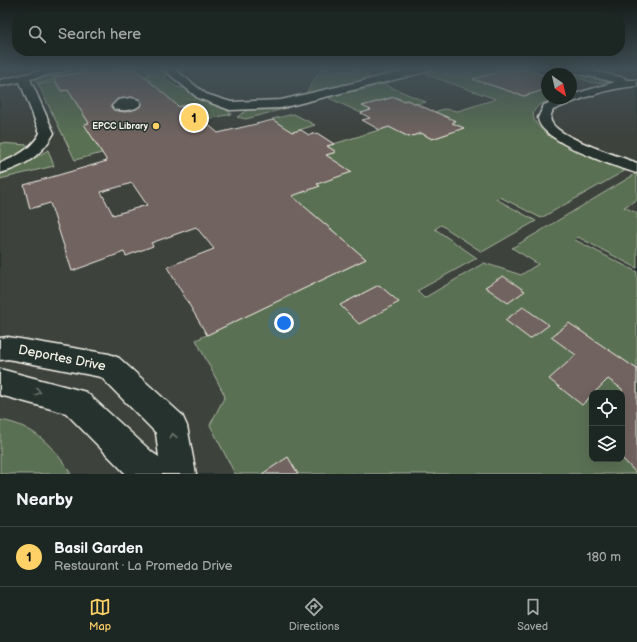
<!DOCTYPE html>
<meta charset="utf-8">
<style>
:root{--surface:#1c2622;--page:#252e2a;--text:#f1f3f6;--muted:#a0a5a5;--line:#3a4340;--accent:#ffd166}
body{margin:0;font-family:"Balsamiq Sans",sans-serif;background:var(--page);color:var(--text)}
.controls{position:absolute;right:12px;bottom:12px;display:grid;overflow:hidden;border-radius:8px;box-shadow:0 4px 16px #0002}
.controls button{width:36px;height:36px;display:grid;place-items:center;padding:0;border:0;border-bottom:1px solid var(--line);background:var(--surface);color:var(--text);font:20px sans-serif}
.compass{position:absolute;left:541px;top:68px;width:36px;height:36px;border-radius:50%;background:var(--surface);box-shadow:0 4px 16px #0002;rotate:146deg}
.you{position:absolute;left:284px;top:323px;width:14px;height:14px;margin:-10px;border:3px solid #fff;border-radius:50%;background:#1a73e8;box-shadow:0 0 0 6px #1a73e833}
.badge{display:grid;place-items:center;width:26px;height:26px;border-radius:50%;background:var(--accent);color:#111;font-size:13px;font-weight:700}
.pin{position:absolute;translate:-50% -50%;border:2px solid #fff;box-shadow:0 1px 4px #0006}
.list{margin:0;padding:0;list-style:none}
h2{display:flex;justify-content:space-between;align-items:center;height:52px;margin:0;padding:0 16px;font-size:17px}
h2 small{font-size:13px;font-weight:400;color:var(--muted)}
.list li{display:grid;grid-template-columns:26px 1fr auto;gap:12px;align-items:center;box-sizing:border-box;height:60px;padding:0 16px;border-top:1px solid var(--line)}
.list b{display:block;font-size:15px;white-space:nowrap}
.list p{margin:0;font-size:13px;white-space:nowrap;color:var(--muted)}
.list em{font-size:13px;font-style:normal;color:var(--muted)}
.icon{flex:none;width:22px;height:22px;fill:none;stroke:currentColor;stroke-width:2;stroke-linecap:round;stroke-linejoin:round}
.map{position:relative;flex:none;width:637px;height:474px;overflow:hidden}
.search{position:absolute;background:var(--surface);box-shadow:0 4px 16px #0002;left:12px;right:12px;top:12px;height:44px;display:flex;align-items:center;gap:10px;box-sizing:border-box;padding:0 14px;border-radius:16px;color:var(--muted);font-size:15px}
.sheet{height:112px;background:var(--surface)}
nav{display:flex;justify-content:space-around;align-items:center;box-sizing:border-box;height:56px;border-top:1px solid var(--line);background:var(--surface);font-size:11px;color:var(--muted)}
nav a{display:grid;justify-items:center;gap:2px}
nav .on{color:var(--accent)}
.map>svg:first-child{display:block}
</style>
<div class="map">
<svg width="637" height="474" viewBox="0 0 637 474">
<rect width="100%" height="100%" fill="#26332d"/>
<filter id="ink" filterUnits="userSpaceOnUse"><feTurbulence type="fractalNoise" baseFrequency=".025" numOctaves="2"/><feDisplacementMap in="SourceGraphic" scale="8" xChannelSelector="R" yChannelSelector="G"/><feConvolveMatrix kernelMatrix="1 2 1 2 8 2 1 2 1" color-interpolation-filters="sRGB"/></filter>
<g filter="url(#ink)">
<path fill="#3c423c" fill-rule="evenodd" d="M0,69H637V474H0ZM547,74H571V98H547ZM592,393H622V459H592Z"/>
<path fill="#5a7053" stroke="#a7b09e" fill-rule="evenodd" d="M74,69H81L79,70L81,73L54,77V80L37,83L36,81L37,78L43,75Z
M143,69H160L167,75L165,78L176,87L185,88L200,100L224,108L232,114L202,120L190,109L196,108L191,104L176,107L102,153L75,160L38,84L55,82L60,91L68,90L77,104L158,89L145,76L150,75Z
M321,69H333L334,71L369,69L367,81L305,95Z
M441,69H511L473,80L524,96L547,89V98H559C553,100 543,102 538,106C510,132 615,164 628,169L541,218L500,197L496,199L536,221L482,252L441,225L435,229L477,258L417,291L424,298L484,263L521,275L538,264L512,248L637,173V200L624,207L637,213V268L578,237L575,240L637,272V474H235L210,425L225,396L196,340L366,259L311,212L278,224L258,205L298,190L302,193L319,186L315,183L351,172L320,151L324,150L330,154L336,152L327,146L389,127L409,137L421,133L432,139L464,128L452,123L456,121L434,112L444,109L458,111L496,99L427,75ZM379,285L398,302L341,305ZM592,393H622V459H592Z
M545,69H557L613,80L611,83H594L571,76V74H562Z
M378,84L386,85L426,102L416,104L394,97L363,106L371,110L361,113L329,98C340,89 365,94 378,84Z
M284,107L287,108L246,119L237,117L247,110L272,109Z
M294,114L315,125L296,131L297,136L272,119Z
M0,143L28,145L31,149L5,161H0Z
M48,150L54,166L0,179V175L27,163Z
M0,420C34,425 54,447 71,474H0Z"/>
<path fill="#71645f" stroke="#f4f1e8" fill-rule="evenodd" d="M79,69H136L179,107L185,105L218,133L273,120L292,132L301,130L309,135L317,133L334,144L327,146L336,152L326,155L352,172L317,184L320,186L292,196L366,259L207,335L167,267L214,249L196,227L151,243L153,246L126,256L124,252L72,271L50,203L30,209L24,185L107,161L84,124L89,123L68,90L62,91L53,77L81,73ZM131,97L139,99L142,105L136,109L125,112L114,110L111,107L117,99ZM132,183L147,205L113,215L101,192Z
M511,69H523L547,76V89L524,96L473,79Z
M394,97L403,101L407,100L456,121L452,123L464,128L432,139L421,133L409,137L389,127L380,130L362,120L370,118L361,113L371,110L362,106Z
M503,276L525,291L508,303L485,287Z
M379,285L399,302L359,324L340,305Z
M523,307L549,325L530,339L505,320Z
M569,323L637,369V474L622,458V389L608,379L582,405L549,379L576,355L551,337Z
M288,457L298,474H262Z"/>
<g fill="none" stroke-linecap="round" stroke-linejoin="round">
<g stroke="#f4f1e8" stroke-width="3">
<path id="street" d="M48,69H67L65,71L30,79L54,133C42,155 24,167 0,173V163C17,157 31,149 40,133L20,82L0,86V80Z
M163,69H174L206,94L231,102L281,100L413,69H431L429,71L281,108L230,110L198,98Z
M564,69H584L625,78L626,80H637V86C607,88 580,99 553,110C551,114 549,119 552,123C560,138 619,156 637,163V173C616,167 539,141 538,118L544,105L562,98H571V95L615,82L566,71Z
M131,98L139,100L141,104C135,111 123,111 114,109L112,106L118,100Z
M8,337L109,354L119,358L182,415L187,426L196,474H126L66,413L0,395V369L86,392L153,453L159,457L156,433L101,377L8,359L0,360V338Z"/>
</g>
<use href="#street" fill="#26332d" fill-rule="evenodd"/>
</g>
<defs><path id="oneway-chevron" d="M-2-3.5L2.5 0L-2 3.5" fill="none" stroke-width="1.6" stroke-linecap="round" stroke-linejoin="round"/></defs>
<g stroke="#6e766e">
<use href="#oneway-chevron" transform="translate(38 392) rotate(15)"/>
<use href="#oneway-chevron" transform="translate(173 436) rotate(-100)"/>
</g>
</g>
<linearGradient id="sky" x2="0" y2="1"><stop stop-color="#151c19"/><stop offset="0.51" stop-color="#415057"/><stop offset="1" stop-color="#415057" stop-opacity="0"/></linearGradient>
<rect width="637" height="136" fill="url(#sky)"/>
<circle fill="#ffd166" stroke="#26332d" stroke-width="1.5" cx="156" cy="126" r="4"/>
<g text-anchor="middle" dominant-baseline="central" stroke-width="3" stroke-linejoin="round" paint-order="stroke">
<g font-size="9" font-weight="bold" fill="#f4f1e8" stroke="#26332d" text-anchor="end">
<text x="148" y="126">EPCC Library</text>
</g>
<g font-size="13" fill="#f4f1e8" stroke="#26332d">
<text transform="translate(62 358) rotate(11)">Deportes Drive</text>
</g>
</g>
</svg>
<div class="controls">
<button><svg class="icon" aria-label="locate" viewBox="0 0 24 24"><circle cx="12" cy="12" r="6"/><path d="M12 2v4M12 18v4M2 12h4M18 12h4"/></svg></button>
<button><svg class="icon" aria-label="layers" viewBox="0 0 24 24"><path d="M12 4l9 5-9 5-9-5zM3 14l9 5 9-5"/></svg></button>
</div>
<svg class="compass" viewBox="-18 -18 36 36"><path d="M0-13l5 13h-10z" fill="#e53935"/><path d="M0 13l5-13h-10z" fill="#a0a5a5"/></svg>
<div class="you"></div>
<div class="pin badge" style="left:194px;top:118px">1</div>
<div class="search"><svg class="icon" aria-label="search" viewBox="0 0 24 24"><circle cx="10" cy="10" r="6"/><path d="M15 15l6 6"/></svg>Search here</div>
</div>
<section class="sheet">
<h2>Nearby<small></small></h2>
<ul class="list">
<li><span class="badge">1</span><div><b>Basil Garden</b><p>Restaurant · La Promeda Drive</p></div><em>180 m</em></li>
</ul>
</section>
<nav>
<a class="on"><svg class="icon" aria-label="map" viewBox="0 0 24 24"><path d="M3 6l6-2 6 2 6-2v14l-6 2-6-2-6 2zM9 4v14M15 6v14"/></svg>Map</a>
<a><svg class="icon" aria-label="directions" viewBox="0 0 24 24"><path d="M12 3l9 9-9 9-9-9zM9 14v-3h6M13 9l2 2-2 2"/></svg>Directions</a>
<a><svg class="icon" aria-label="saved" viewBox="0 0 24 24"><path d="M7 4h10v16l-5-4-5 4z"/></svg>Saved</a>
</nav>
